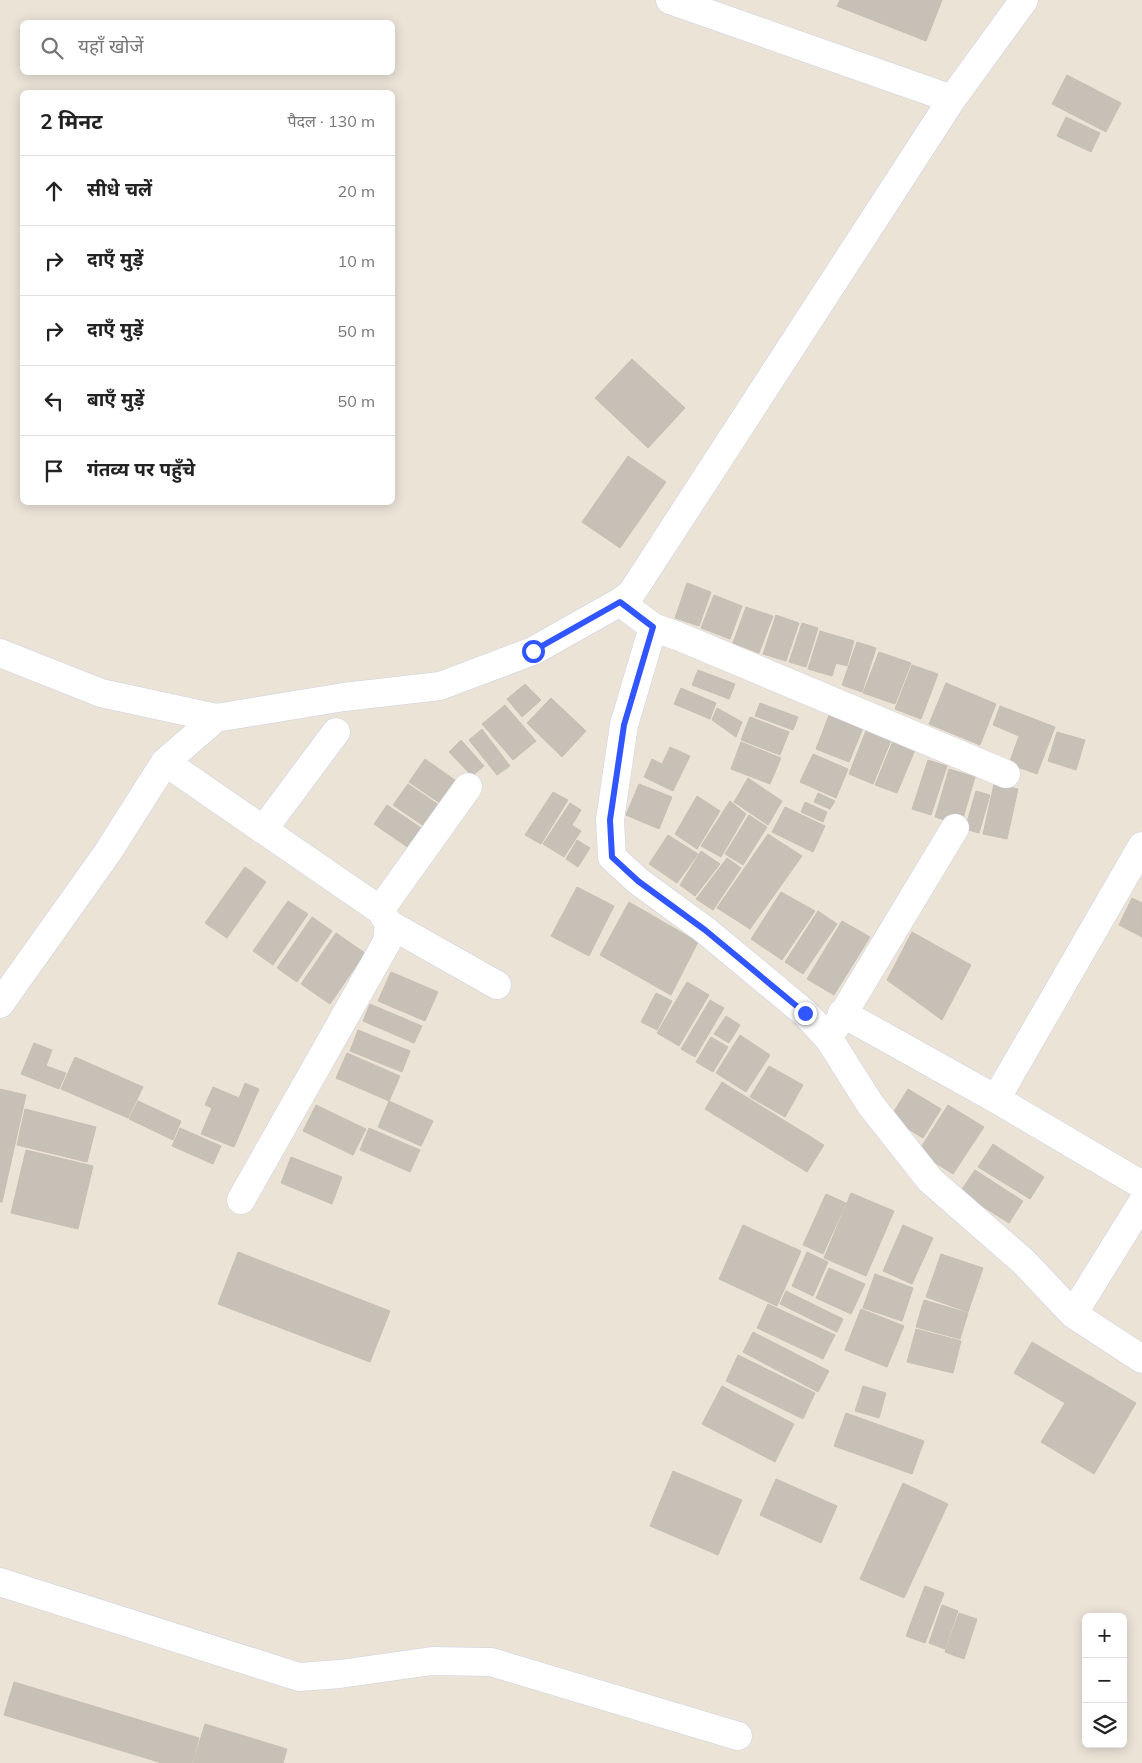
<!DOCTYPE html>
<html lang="hi">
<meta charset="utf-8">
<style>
:root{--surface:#fff;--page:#f2f2f2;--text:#222;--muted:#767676;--line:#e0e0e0}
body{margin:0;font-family:Mulish,"Noto Sans Devanagari",sans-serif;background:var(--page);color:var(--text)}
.controls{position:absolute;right:15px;bottom:15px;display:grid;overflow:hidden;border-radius:8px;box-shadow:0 2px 12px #0003}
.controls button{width:45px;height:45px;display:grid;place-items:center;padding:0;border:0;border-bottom:1px solid var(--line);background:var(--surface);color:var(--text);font:25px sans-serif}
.stop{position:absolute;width:15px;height:15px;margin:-11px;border:4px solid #3156ff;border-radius:50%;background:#fff}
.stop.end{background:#3156ff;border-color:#fff;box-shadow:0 1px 5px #0008}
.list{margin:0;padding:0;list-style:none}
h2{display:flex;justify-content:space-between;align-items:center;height:65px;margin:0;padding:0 20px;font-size:21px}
h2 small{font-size:16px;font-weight:400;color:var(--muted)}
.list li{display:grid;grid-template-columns:32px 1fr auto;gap:15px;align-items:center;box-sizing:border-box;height:70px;padding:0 20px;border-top:1px solid var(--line)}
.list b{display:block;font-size:19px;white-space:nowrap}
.list em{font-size:16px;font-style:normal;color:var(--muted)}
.icon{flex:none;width:28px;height:28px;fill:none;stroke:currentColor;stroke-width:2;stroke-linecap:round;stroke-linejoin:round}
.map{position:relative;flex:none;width:1142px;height:1763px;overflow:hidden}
.search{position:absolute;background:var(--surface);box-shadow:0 2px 12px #0003;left:20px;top:20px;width:375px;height:55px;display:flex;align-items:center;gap:12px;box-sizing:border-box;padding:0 18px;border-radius:8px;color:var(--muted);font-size:19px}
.panel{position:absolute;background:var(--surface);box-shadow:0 2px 12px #0003;left:20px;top:90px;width:375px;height:415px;border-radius:8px}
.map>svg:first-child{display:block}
</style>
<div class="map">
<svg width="1142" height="1763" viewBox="0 0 1142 1763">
<rect width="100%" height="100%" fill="#ece3d7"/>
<path fill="#c7c0b7" stroke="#c7bfb1" d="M840,0H942L926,41L837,6Z
M1067,75L1121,103L1106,132L1052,104Z
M1066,117L1100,133L1091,152L1057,136Z
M632,359L685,408L648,448L595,398Z
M628,456L666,482L620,548L582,522Z
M687,583L711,592L699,626L675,618Z
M714,595L742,606L730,639L701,628Z
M746,607L773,616L759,653L733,643Z
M776,615L799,623L786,661L763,654Z
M802,623L818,628L806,667L789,662Z
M820,631L854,641L847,666L836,663L832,676L808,669Z
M857,642L876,648L862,692L842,685Z
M879,652L911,663L895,704L863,693Z
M912,665L938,674L921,719L895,709Z
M698,670L735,684L729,699L692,685Z
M946,683L996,704L980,745L929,724Z
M525,684L541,700L522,717L507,699Z
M681,688L716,703L710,719L674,704Z
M551,698L586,731L562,757L527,723Z
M760,703L798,717L793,730L755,716Z
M505,705L536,741L513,760L482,724Z
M1000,706L1055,727L1037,774L1009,764L1019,736L993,725Z
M717,708L742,722L736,737L712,720Z
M831,710L865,723L849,762L816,749Z
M750,717L789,732L780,755L741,740Z
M867,728L892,738L873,784L849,774Z
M482,729L510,766L497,775L469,740Z
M1057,732L1085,740L1076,770L1048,761Z
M461,740L484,766L472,776L449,752Z
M893,741L915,750L897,793L875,785Z
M741,742L781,758L770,784L731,769Z
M670,747L690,756L673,791L644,777L652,759L662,764Z
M813,754L848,769L836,798L800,782Z
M425,759L462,785L447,808L409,782Z
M928,760L947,766L931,815L912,809Z
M949,769L975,777L961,825L935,817Z
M748,778L782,801L768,825L734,802Z
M408,784L446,810L431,831L393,805Z
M639,784L672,797L659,829L626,815Z
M994,784L1018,789L1007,839L983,834Z
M976,791L990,795L979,833L965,829Z
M553,792L568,800L541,844L525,835Z
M818,793L835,801L830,809L814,802Z
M697,796L720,811L697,849L675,834Z
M730,801L746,814L721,857L701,846Z
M805,802L827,812L823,822L801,812Z
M570,803L581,810L572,825L581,831L564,857L543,844Z
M387,805L430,834L416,853L374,824Z
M785,807L825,826L813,852L772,832Z
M749,815L767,827L743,865L725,854Z
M768,834L802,856L750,929L717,908Z
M668,835L698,854L677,883L649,864Z
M577,840L590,848L578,867L566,859Z
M701,851L720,864L695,896L680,885Z
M727,858L741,868L713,910L696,899Z
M245,867L266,882L227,938L205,923Z
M577,887L614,906L589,956L551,936Z
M781,892L815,911L782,960L751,939Z
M1132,898L1142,903V937L1119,925Z
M288,901L308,914L273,965L253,951Z
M629,902L698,942L671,995L600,955Z
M818,911L837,924L803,974L785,962Z
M312,917L332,931L297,982L277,968Z
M842,921L870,937L834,995L807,979Z
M912,932L971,965L942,1020L887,980Z
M336,933L365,953L330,1004L301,984Z
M391,972L438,992L425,1021L378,1001Z
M687,982L709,995L679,1046L657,1033Z
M656,993L672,1001L657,1030L641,1022Z
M710,1000L724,1008L695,1057L681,1049Z
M370,1004L422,1026L414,1043L363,1021Z
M726,1016L740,1025L729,1043L714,1034Z
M358,1030L410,1051L402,1072L350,1051Z
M740,1035L770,1055L746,1092L716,1073Z
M711,1037L728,1047L713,1072L696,1062Z
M34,1043L52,1050L46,1066L66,1073L59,1089L21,1074Z
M347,1053L400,1076L389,1101L336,1078Z
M75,1057L143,1087L128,1118L61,1089Z
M769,1066L803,1085L785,1117L750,1097Z
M722,1082L824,1145L807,1172L705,1109Z
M245,1083L259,1089L234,1147L201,1134L212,1108L205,1105L213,1087L239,1098Z
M0,1089L26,1095L2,1202H0Z
M908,1089L941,1109L923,1138L890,1118Z
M138,1101L181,1121L173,1140L129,1119Z
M389,1101L433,1121L421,1146L378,1127Z
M316,1105L366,1129L353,1155L303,1131Z
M948,1105L984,1127L953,1174L918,1152Z
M25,1109L96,1127L87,1162L17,1145Z
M180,1128L221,1146L213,1164L172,1146Z
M369,1128L420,1150L410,1172L360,1150Z
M993,1144L1044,1177L1030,1199L978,1167Z
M26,1150L93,1166L78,1229L11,1213Z
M291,1157L342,1177L332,1204L281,1183Z
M975,1170L1023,1201L1009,1223L960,1192Z
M851,1193L894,1211L866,1276L824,1258Z
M826,1194L846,1203L823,1254L803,1245Z
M743,1225L801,1251L777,1306L719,1279Z
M903,1225L933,1238L912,1284L883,1271Z
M238,1252L390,1311L370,1362L218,1304Z
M807,1252L828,1262L813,1296L792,1286Z
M941,1254L983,1268L968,1312L926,1297Z
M829,1268L865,1284L851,1314L816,1298Z
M875,1274L913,1288L902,1321L863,1308Z
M786,1291L843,1319L837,1332L780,1304Z
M924,1300L968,1313L960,1339L916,1327Z
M768,1304L835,1335L823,1359L757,1328Z
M861,1309L904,1326L887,1367L845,1350Z
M916,1329L961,1341L953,1373L907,1362Z
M753,1332L829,1371L818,1392L743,1352Z
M1032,1342L1136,1403L1094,1474L1041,1442L1065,1403L1014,1373Z
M738,1355L815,1393L803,1419L726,1381Z
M722,1386L794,1424L775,1462L702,1424Z
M863,1386L886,1393L879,1418L855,1411Z
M846,1413L924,1441L912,1474L834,1446Z
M673,1471L742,1500L718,1555L650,1526Z
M776,1479L837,1506L821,1543L760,1515Z
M903,1483L948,1504L904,1598L860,1579Z
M925,1586L944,1593L925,1643L906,1636Z
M942,1605L958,1611L945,1649L929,1643Z
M959,1613L977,1619L964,1659L945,1652Z
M14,1682L199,1738L192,1763H162L4,1715Z
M205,1724L287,1749L283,1763H193Z"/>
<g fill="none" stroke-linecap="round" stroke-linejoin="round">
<g stroke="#ccd0e3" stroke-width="29">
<path id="minor" d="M670,0L952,99
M620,602L653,627L624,725L610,820L612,857L638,881L705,930L805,1013L829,1039L870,1104L930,1180L1024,1262L1073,1314L1142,1359
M653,627L680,637L1006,774
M0,653L101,693L216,718
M165,762L380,910L389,924L387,942L241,1200
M263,830L336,732
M380,910L468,787
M389,924L497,985
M0,1004L108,852L165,762L216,718L344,697L440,686L533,651L620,602L631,594L952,99L1024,0
M842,1013L996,1099L1142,1185
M834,1029L955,828
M996,1099L1142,846
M1073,1314L1142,1203
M0,1582L299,1677L340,1674L432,1661L491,1662L738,1736"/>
</g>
<use href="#minor" stroke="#fff" stroke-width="28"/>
</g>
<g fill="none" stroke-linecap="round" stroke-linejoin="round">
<path stroke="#3156ff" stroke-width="6" d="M533,651L620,602L653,627L624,725L610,820L612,857L638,881L705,930L805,1013"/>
</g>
</svg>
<div class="controls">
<button>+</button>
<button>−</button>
<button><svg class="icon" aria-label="layers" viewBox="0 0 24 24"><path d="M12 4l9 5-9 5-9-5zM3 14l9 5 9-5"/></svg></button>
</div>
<div class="stop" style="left:533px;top:651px"></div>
<div class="stop end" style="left:805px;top:1013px"></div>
<div class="search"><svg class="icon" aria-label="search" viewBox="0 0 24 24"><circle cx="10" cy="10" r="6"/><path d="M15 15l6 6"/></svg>यहाँ खोजें</div>
<section class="panel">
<h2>2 मिनट<small>पैदल · 130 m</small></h2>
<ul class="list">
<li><svg class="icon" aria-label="ahead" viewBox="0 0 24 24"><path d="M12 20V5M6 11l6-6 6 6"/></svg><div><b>सीधे चलें</b></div><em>20 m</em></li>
<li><svg class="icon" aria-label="right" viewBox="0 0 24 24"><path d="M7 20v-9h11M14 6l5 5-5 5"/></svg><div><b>दाएँ मुड़ें</b></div><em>10 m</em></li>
<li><svg class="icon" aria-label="right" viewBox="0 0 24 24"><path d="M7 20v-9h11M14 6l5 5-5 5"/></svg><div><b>दाएँ मुड़ें</b></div><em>50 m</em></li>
<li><svg class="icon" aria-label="left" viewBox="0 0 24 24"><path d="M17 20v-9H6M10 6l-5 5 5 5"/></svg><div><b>बाएँ मुड़ें</b></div><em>50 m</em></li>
<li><svg class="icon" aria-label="arrive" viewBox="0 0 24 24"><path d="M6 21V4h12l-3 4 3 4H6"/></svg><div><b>गंतव्य पर पहुँचे</b></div></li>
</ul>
</section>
</div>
